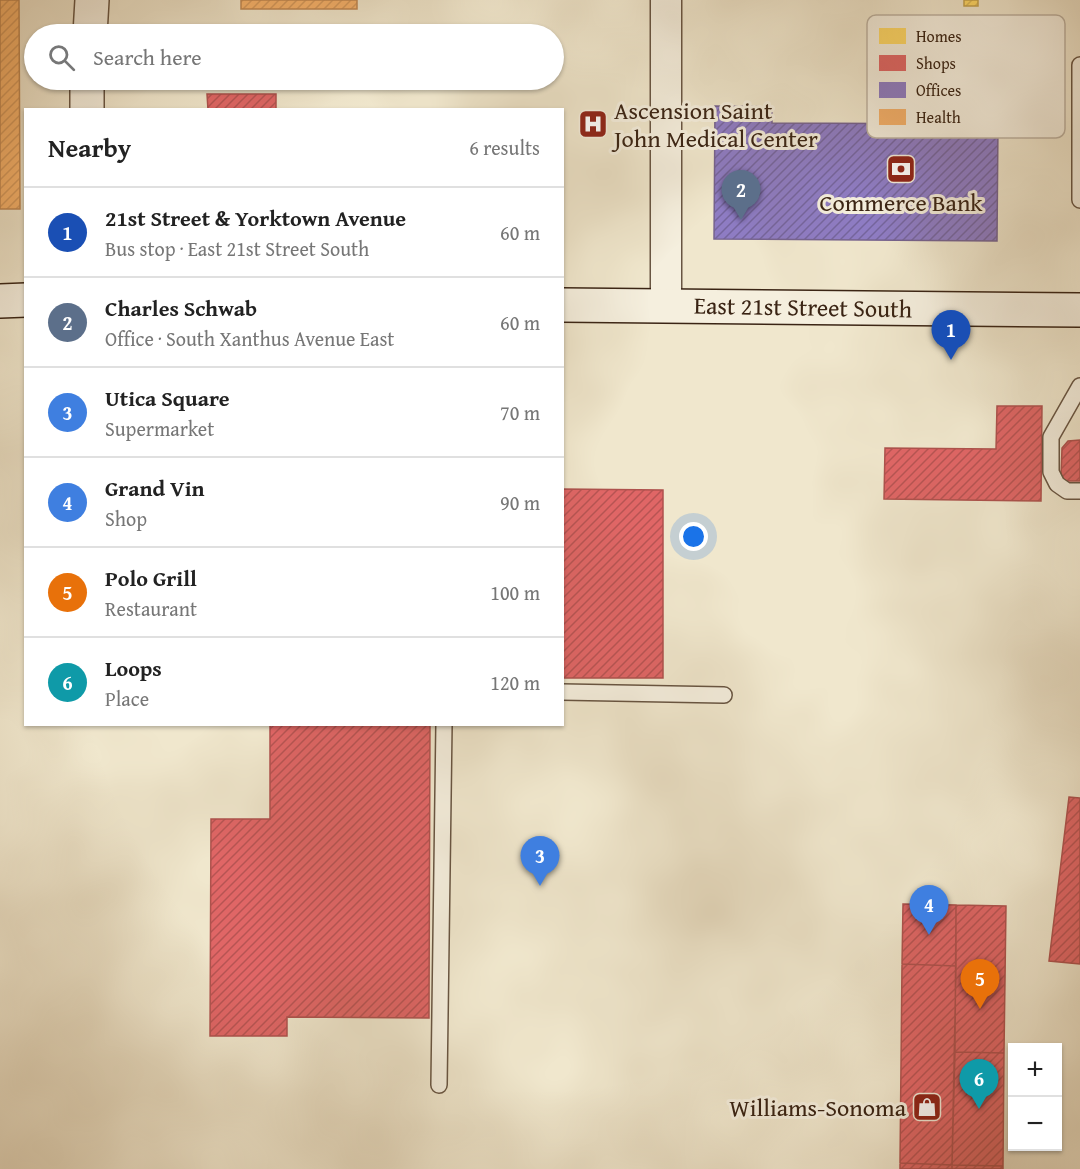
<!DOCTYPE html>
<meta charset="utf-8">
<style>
:root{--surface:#fff;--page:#f6f6f6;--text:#222;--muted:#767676;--line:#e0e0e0;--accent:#7c3aed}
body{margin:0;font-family:"Gentium Book Plus",serif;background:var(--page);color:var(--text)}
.controls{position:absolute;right:18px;bottom:18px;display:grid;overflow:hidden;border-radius:0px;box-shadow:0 2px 4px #0004}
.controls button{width:54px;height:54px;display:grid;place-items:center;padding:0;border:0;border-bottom:2px solid var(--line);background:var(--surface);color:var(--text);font:30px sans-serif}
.you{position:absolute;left:694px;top:537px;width:21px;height:21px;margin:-15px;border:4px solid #fff;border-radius:50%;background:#1a73e8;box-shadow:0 0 0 9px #1a73e833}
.badge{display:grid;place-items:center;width:39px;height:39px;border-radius:50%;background:var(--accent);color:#fff;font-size:20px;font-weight:700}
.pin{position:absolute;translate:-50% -50px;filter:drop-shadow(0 2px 3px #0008)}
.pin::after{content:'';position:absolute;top:32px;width:21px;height:18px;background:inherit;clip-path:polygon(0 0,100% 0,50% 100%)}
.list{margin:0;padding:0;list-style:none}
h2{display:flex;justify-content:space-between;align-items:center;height:78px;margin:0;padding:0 24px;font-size:26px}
h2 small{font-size:20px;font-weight:400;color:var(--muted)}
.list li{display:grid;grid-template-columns:39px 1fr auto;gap:18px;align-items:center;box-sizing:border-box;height:90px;padding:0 24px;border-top:2px solid var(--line)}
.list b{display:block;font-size:22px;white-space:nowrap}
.list p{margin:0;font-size:20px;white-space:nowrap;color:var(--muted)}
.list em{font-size:20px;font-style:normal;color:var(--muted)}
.icon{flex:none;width:33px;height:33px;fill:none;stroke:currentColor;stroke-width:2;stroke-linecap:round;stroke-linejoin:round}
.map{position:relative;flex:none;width:1080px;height:1169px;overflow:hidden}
.search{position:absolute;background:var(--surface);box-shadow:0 2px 4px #0004;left:24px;top:24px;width:540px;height:66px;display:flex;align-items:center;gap:15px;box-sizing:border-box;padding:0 21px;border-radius:33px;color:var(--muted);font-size:22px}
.panel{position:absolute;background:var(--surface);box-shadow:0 2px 4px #0004;left:24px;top:108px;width:540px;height:618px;border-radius:0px}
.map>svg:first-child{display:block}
</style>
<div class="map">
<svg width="1080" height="1169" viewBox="0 0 1080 1169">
<defs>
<pattern id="homes-hatch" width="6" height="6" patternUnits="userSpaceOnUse" patternTransform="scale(1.5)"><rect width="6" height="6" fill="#ffd966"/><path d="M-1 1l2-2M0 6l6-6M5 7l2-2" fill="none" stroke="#dbba58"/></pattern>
<pattern id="shops-hatch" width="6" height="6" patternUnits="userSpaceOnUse" patternTransform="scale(1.5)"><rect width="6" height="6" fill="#e06666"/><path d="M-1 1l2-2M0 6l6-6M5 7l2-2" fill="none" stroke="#b75453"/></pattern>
<pattern id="offices-hatch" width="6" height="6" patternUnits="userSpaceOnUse" patternTransform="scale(1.5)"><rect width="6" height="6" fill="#8e7cc3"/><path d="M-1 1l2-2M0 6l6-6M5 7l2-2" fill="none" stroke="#75659d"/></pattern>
<pattern id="health-hatch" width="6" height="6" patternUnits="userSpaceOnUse" patternTransform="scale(1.5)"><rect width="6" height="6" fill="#f6b26b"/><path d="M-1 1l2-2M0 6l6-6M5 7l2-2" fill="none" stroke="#d4995c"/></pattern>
</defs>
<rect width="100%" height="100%" fill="#f0e7cd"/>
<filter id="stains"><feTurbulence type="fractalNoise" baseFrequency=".00333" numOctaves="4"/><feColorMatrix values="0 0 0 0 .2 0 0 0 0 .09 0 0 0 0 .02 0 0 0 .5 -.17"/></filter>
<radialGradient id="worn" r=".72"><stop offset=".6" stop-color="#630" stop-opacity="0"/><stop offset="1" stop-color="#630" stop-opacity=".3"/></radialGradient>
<path fill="url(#homes-hatch)" stroke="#c4a34d" stroke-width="1.5" d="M964,0H978V6H964Z"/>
<path fill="url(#shops-hatch)" stroke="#ae524d" stroke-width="1.5" d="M207,94H276V110H208Z
M997,406H1042L1041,501L884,499L885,448L996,449Z
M1080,440V481H1066L1061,477L1062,448L1068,441Z
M562,489L663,490V678H562Z
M270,724H430L429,1018L287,1017V1036H210L211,819H270Z
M1069,797L1080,798V964L1049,961Z
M903,904L956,905V966L902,964Z
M956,905L1006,906L1004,1053L955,1052Z
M902,964L956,966L952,1165L900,1163Z
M955,1052L1004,1053L1003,1166L952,1165Z
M900,1163L952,1165V1169H900Z
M952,1165L1003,1166V1169H952Z"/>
<path fill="url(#offices-hatch)" stroke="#75628e" stroke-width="1.5" d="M715,106L772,107V123L998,124L997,241L714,239Z"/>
<path fill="url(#health-hatch)" stroke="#be8751" stroke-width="1.5" d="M0,0H19L20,209H0Z
M241,0H357V9H241Z"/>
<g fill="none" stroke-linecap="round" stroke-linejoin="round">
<g stroke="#685542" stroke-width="18">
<path id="service" d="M1080,65V200
M1080,386L1051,437V472L1057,484L1067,491H1080
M562,692L724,695
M439,1085L444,724"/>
</g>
<g stroke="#685542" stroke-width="33">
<path id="minor" d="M666,0V305"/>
</g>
<g stroke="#685542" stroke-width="36">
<path id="tertiary" d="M90,34L92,0
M87,110V80"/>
</g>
<g stroke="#3a2414" stroke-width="36">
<path id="secondary" d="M0,301L26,300
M562,305L1080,310"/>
</g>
<use href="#service" stroke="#f5efde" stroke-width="15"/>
<use href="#minor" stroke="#f5efde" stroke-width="30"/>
<use href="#tertiary" stroke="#f5efde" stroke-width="33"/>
<use href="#secondary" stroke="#f5efde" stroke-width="33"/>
</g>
<defs>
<g id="hospital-square" transform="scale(1.5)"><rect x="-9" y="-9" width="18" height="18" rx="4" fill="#8f2418" stroke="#f5efde"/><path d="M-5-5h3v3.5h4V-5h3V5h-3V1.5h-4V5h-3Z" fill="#fff"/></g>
<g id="bank-square" transform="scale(1.5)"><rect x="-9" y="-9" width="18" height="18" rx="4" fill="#8f2418" stroke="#f5efde"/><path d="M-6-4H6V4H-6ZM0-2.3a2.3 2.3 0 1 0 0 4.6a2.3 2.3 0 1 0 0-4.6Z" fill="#fff"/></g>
<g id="shop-square" transform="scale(1.5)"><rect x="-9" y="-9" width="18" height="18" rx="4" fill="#8f2418" stroke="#f5efde"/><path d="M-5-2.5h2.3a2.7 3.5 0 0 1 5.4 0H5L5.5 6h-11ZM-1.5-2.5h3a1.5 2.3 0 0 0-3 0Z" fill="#fff"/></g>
</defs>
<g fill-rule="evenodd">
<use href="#hospital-square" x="593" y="124"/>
<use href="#bank-square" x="901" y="169"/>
<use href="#shop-square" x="927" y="1107"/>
</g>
<g text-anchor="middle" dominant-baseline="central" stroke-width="6" stroke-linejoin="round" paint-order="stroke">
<g font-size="24" fill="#3a2414" stroke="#f5efde" text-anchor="start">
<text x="614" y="110">Ascension Saint<tspan x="614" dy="28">John Medical Center</tspan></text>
<text x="901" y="202" text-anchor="middle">Commerce Bank</text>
<text x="906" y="1107" text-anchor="end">Williams-Sonoma</text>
</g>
<g font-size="24" fill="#3a2414" stroke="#f5efde">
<text transform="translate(803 307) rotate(1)">East 21st Street South</text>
</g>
</g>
<rect x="867" y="15" width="198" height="123" rx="9" fill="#f5efde" stroke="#bdb2a1" stroke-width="1.5"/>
<rect x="879" y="28" width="27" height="16" fill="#ffd966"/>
<rect x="879" y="55" width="27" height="16" fill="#e06666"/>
<rect x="879" y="82" width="27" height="16" fill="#8e7cc3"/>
<rect x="879" y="109" width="27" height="16" fill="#f6b26b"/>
<g font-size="16" fill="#3a2414">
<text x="916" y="42">Homes</text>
<text x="916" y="69">Shops</text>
<text x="916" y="96">Offices</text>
<text x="916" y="123">Health</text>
</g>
<rect width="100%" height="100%" filter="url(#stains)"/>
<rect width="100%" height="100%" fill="url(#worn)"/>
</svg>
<div class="controls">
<button>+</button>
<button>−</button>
</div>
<div class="you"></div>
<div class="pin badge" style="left:951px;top:360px;background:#1a4fb4">1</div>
<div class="pin badge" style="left:741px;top:220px;background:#5c6f8a">2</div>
<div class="pin badge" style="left:540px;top:886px;background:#3f7fe0">3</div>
<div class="pin badge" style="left:929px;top:935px;background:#3f7fe0">4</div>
<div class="pin badge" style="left:980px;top:1009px;background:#e8710a">5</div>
<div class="pin badge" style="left:979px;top:1109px;background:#0f9aa8">6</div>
<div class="search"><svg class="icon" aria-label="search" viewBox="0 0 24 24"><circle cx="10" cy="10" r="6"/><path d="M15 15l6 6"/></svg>Search here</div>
<section class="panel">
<h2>Nearby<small>6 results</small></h2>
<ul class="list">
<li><span class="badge" style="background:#1a4fb4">1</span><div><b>21st Street &amp; Yorktown Avenue</b><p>Bus stop · East 21st Street South</p></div><em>60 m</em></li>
<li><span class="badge" style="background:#5c6f8a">2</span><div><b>Charles Schwab</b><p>Office · South Xanthus Avenue East</p></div><em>60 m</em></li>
<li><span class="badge" style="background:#3f7fe0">3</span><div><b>Utica Square</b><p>Supermarket</p></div><em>70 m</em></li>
<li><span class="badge" style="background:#3f7fe0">4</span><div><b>Grand Vin</b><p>Shop</p></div><em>90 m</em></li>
<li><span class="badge" style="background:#e8710a">5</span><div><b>Polo Grill</b><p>Restaurant</p></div><em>100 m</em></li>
<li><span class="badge" style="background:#0f9aa8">6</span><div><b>Loops</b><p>Place</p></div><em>120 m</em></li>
</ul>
</section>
</div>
